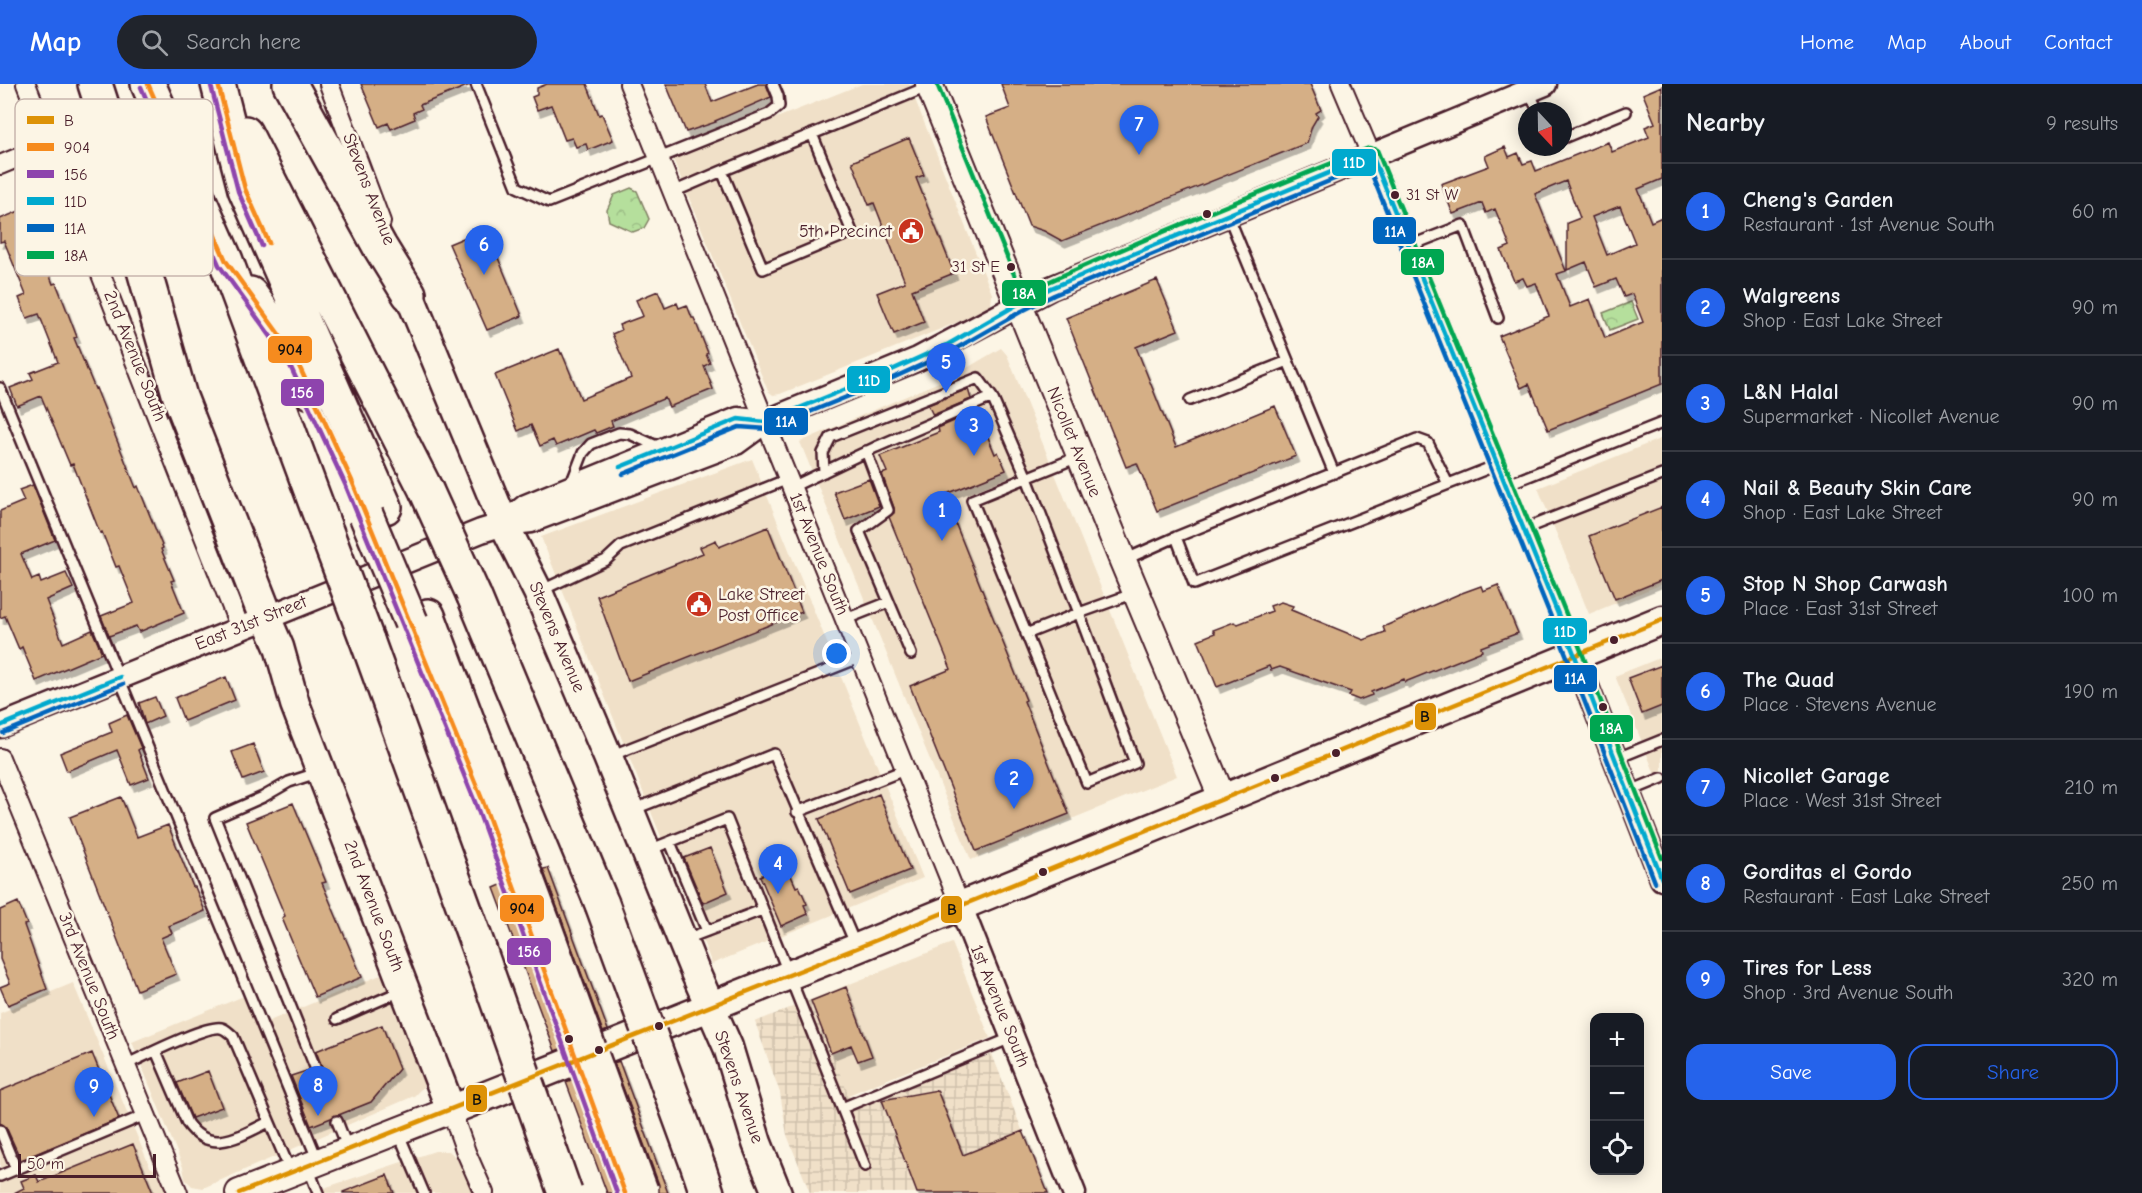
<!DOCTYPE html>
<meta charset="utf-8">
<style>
:root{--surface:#171b24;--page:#20242c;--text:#f1f3f6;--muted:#9ea1a6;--line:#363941;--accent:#2563eb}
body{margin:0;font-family:"Comic Neue",sans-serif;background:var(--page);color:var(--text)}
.controls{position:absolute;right:18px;bottom:18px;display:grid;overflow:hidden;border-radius:12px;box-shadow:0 3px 15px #0003}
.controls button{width:54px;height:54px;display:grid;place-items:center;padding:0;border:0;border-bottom:2px solid var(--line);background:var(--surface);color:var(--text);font:30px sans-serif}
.compass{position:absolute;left:1518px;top:18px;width:54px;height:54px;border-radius:50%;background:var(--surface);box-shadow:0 3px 15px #0003;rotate:158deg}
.scale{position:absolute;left:18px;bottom:15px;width:138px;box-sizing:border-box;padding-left:6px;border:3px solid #4a1f2b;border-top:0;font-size:16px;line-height:21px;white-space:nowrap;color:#4a1f2b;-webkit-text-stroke:4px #fcf5e5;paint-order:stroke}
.you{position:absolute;left:837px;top:570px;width:21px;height:21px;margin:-15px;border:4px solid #fff;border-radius:50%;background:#1a73e8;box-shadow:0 0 0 9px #1a73e833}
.badge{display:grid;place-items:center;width:39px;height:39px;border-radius:50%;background:var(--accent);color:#fff;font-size:20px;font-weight:700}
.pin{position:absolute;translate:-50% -50px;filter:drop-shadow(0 2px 3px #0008)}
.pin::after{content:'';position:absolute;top:32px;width:21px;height:18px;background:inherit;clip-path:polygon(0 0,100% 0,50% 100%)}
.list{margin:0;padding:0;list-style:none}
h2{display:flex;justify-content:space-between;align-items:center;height:78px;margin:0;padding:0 24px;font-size:26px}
h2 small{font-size:20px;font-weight:400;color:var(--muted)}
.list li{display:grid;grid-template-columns:39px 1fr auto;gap:18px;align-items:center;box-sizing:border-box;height:96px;padding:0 24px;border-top:2px solid var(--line)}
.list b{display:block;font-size:22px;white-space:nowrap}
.list p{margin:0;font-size:20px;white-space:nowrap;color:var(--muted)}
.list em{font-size:20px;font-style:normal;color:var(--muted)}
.actions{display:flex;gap:12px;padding:18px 24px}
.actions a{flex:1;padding:14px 0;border:2px solid var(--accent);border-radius:18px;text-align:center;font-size:21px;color:var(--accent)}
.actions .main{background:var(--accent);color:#fff}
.icon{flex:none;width:33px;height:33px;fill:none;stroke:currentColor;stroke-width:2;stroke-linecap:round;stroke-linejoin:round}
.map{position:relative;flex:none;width:1662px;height:1109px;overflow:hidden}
header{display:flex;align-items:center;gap:36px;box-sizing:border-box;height:84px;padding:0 30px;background:var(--accent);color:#fff}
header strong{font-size:28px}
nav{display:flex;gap:33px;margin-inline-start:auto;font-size:21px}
.search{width:420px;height:54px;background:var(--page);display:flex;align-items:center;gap:15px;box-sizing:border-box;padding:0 21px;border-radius:33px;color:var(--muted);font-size:22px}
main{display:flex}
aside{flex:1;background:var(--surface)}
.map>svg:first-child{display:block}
</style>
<header>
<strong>Map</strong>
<div class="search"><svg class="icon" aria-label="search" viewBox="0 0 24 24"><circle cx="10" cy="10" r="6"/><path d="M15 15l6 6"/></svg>Search here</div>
<nav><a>Home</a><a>Map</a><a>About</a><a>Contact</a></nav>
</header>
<main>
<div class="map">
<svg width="1662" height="1109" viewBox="0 0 1662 1109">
<defs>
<pattern id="industrial-grid" width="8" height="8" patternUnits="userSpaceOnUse" patternTransform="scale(1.5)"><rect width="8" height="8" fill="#f0e0c8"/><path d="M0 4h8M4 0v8" fill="none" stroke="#cfc0ac"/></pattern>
<pattern id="park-crowns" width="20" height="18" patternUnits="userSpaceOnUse" patternTransform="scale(1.5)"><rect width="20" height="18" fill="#b5df9c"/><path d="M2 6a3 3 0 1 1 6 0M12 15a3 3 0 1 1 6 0" fill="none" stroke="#9dbf87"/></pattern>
<filter id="shadow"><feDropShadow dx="3.5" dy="6" stdDeviation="0" flood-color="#0004"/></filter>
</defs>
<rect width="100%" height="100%" fill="#fcf5e5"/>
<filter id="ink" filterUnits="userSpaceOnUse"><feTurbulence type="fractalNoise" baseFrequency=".0167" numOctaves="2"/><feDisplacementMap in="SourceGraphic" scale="12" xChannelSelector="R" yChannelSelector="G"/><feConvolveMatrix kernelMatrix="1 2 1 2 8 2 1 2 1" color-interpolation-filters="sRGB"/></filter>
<g filter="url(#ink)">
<path fill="#f0e0c8" d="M862,0H909L992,210L991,221L985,227L780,310L773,311L768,307L673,75Z
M1001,264L1007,271L1177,692L971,776L800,358L955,291Z
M1662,354V500L1589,530L1538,404Z
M752,375L923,794L712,880L541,453Z
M1662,573V687L1655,690L1615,592Z
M952,859L990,954L848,1011L810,916Z
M383,890L426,992L423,1003L414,1012L203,1104L192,1102L185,1095L183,1083L132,958L244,912L257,942Z
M73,899L150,1083L159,1088L168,1109H0V929Z
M435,1067H449L464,1081L475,1109H309Z"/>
<path fill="url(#industrial-grid)" d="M810,916L854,1024L992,970L1047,1109H810L787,1051L780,1009L755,938Z"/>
<path fill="url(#park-crowns)" stroke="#807f64" stroke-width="1.5" d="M631,104L637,107L649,135L644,144L633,148L609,137L607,126L614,111Z
M1631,218L1638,235L1610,246L1603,229Z"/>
<path fill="#d5af86" stroke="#4a1f2b" stroke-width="1.5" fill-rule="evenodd" filter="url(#shadow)" d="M361,0H469L470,1L420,21L422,25L413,29L415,35L391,45L388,39L379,43Z
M547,0H587L599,31L602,30L613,56L588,66L586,60L576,63L572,54L565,56L551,21L537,26L532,13L537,11V4Z
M666,0H705L712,18L758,0H766L771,13L715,37L716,38L686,48Z
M1001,0H1310L1321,26L1316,29L1318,32L1312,42L1307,59L1062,157L1044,147L1029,142L991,46L986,33L1010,24Z
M1662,2V95L1638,105L1651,138L1662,133V300L1548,346L1529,300L1521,304L1499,252L1549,232L1536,199L1527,202L1523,194L1514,197L1501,166L1510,162L1495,125L1486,129L1482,119L1453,130L1441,100L1489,82L1485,72L1505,63L1509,73L1518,69L1523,80L1532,77L1536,87L1608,58L1612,68L1649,53L1645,43L1655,39L1643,10ZM1566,97L1580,134L1567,139V186L1586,178L1596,203L1616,195L1624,213L1632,210L1643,238L1605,254L1590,215L1570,223L1557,190L1566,187L1535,110ZM1620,122L1635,159L1607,171L1592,133Z
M909,54L924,91L916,94L954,189L912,206L924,238L894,250L877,209L905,198L874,119L869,121L852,78Z
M24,125L53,200L56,199L64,219L77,253L74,254L95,305L96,304L136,404L138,402L163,464L161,465L174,496L171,497L184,529L139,548L136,542L109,552L101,532L134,519L119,482L116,483L102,448L100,449L73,380L70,381L41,312L17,322L10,304L33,295L30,289L58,278L39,230L27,234L19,214L26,211L4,157L0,158V135Z
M480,147L483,155L489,152L522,232L487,246L449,160Z
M1157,196L1178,246L1136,263L1176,363L1275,322L1296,372L1157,427L1137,379L1126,383L1066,234Z
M658,207L665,224L677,219L679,224L687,221L692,234H694L708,269L706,270L710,279L704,282L713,305L669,323L665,314L611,337L613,342L596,349L594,346L556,362L553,356L540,362L531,341L518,347L495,291L559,265L561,270L562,269L581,315L631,294L612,250L621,246L619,241L643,232L636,216Z
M968,305L971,315L933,331L928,321Z
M977,327L995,370L998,368L1006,386L944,411L1026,616L1024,617L1069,730L976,767L910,602L951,585L889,433L894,429V424L882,390L887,388L880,372L939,348L938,344Z
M869,395L879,422L845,436L834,408Z
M33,401L55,456L21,470L32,496L39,493L41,499L66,489L73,504L46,516L63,559L92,546L102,569L36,597L22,563L19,565L5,532L0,534V427L24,417L19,406Z
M1662,423V496L1615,515L1589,452Z
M768,443L802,528L628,597L597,512L703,469L700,463L716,456L719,463Z
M1498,501L1518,549L1481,563L1482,567L1405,598L1404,595L1371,608L1372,611L1359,616L1349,612L1351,608L1280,583L1271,586L1269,582L1217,603L1198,556L1215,549L1213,546L1234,538L1238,540L1272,527L1270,522L1281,518L1293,522L1291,526L1364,556L1385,548L1383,543L1459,510L1481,502L1483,507Z
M1662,581V622L1642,630L1628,594Z
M226,593L235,616L184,637L175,614Z
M155,613L163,632L145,640L139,619Z
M127,631L141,664L138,666L149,694L131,701L117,666L67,687L60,669L112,648L109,639Z
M253,660L264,688L243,696L232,668Z
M879,710L910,786L850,810L819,735Z
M121,713L137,753L168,741L193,803H195L205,827L169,842L172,849L161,854L176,890L137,906L70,733Z
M293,719L326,798L322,799L362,893L315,913L282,834L285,832L246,738Z
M710,764L728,808L703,819L684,774Z
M782,782L783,787L788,785L796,803L799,802L807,820L804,821L808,830L781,842L760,792Z
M548,784L608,946L603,948L543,785Z
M508,798L568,962L555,967L494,804Z
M18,818L27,840L24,841L47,905L8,921L0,903L10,899L0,875V826Z
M846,903L872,972L858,977L851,961L831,969L811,917Z
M382,941L399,985L371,1018L311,1042L291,992L309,986L313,990L318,989L322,983L316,967Z
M92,969L119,1035L21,1076L6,1043L0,1039V1007Z
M619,977L664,1098L668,1109H659V1101L614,979Z
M208,987L222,1023L192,1034L177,999Z
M579,993L622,1109H607L566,998Z
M937,1006L963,1071L1023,1047L1048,1109H917L882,1016Z
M133,1060L153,1109H14L24,1104L21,1097L36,1091L39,1098Z
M387,1091L394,1109H343V1108Z"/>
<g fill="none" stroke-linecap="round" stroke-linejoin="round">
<g stroke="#4a1f2b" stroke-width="14">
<path id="service" d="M476,0L517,103L549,118L769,30L779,22L778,12L773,0
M1529,7L1538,27
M812,50L852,148L763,185L722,87C791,59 859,31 927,3
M1563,54L1626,28
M673,108L722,87
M1228,131L1334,389
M1409,162L1463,141L1498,234
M0,304L318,1077
M1190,316L1288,277
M866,367L888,426L859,447L911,570
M824,388L823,369L831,353L978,294L992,313
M571,400L583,369L591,360L619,349L630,350L661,364
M1506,401L1662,339
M792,403L876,363L992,313L1027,394L1079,529L1135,509
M1524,445L1662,391
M1176,453L1417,355L1428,359L1448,400
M1124,476L1176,453L1194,500L1497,381
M540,507L606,476L621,462L788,395
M846,535L889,518
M1026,550L1079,529L1135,679L1087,699L972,416L1078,373
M610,672L859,574
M1615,675L1662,656
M1628,708L1662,694
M632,726L774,670L856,862
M797,728L907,685
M670,758L707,847
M649,766L727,735L865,1082
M686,855L762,826
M337,935L401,907
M156,967L187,1039C210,1072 240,1052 269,1038
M125,981C143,973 205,941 221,944C226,945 229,949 233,952L290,1086
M315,983L215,734L263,713L289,698L317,689
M842,1024L1011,954
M337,1037L348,1065
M0,1046L16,1085
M398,1048L424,1109
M308,1083L318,1109
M0,1092L145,1031"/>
</g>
<g stroke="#4a1f2b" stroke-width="22">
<path id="minor" d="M26,0L240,544
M329,0L381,138
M629,0L960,821
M1341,0L1383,99L1575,572
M0,81L51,60
M0,674L178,1109
M451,1026L466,1068L484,1109"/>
</g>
<g stroke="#4a1f2b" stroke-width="27">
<path id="tertiary" d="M507,437L526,422L738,335L765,338
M1575,572L1662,795
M0,642L481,447L504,440L531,437L736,359L765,338L918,275L1051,204L1545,0
M960,821L1074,1109"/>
</g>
<g stroke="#4a1f2b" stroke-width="30">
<path id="secondary" d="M929,0L1123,477L1223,716
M239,1109L451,1026"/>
</g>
<g stroke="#4a1f2b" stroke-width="33">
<path id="primary" d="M409,210L504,440L538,508L608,673L695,888L728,963L757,1059L777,1109
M266,533L279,563L295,620L451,1026L857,864L1662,536"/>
</g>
<g stroke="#4a1f2b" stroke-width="38">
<path id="motorway" d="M95,0L122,83L144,186L180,313L266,533
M148,0L226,177L326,447
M218,0L245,105L385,423
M290,0L380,163L409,210
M245,49L426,406
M250,210L294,271L311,308
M474,512L602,820
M428,532L544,841
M367,556L479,865
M699,1085L707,1109"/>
</g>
<use href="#service" stroke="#fcf5e5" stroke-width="9"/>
<use href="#minor" stroke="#fcf5e5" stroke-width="18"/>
<use href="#tertiary" stroke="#fcf5e5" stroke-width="22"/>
<use href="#secondary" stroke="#fcf5e5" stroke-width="26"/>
<use href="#primary" stroke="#fcf5e5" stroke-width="28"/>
<use href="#motorway" stroke="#fcf5e5" stroke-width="33"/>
<g stroke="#4a1f2b" stroke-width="38" stroke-linecap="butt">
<path id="motorway-bridge" d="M426,406L474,512
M366,431L411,538
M326,447L367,556
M602,820L699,1085
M544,841L641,1107
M479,865L565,1109"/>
</g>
<use href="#motorway-bridge" stroke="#fcf5e5" stroke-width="33"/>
<g stroke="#fcf5e5" stroke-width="9">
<path id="bus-1" d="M239,1109L857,864L1662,536"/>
</g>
<g stroke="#fcf5e5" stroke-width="9">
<path id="bus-2" d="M148,0L226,177L294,271L352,397L482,715L625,1109
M218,0L245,105L269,159"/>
</g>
<g stroke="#fcf5e5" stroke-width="9">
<path id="bus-3" d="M211,2L238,107L262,162
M141,3L219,181L287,275L345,400L475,718L617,1109"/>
</g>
<g stroke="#fcf5e5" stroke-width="9">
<path id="bus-4" d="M620,383L738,335L765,338L883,290L947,261L1018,220L1051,204L1372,71L1575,572L1662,795
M0,642L120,593"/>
</g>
<g stroke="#fcf5e5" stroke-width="9">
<path id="bus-5" d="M623,390L739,343L768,345L886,297L950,268L1022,227L1054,211L1368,81L1568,575L1655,798
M3,649L123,600"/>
</g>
<g stroke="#fcf5e5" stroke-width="9">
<path id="bus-6" d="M937,0L1022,210C1136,157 1253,111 1369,64L1377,66L1582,569L1662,774"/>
</g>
<use href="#bus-1" stroke="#dd9206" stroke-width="4.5"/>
<use href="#bus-2" stroke="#f68b1e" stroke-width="4.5"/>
<use href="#bus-3" stroke="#8e44ad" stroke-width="4.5"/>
<use href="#bus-4" stroke="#00a9ce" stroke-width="4.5"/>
<use href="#bus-5" stroke="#0065bd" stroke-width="4.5"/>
<use href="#bus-6" stroke="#00a651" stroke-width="4.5"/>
</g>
</g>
<defs>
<g id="civic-disc" transform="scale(1.35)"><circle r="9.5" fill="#c8321e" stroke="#fcf5e5"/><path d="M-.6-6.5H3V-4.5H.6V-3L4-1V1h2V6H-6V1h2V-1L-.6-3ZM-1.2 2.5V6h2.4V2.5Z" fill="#fff"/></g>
</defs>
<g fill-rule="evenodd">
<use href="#civic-disc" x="911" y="147"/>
<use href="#civic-disc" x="699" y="520"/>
</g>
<g fill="#4a1f2b" stroke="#fcf5e5" stroke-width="2">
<circle cx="1395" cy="111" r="5"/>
<circle cx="1207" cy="130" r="5"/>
<circle cx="1011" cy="183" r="5"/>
<circle cx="1614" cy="556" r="5"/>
<circle cx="1603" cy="623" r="5"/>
<circle cx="1336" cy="669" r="5"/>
<circle cx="1275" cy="694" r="5"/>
<circle cx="1043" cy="788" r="5"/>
<circle cx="659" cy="942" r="5"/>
<circle cx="569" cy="955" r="5"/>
<circle cx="599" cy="966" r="5"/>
</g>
<g text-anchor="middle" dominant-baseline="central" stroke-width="5" stroke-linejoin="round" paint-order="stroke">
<g font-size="16" fill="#4a1f2b" stroke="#fcf5e5" text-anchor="start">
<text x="1406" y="111">31 St W</text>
<text x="1000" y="183" text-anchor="end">31 St E</text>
</g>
<g font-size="18" fill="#4a1f2b" stroke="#fcf5e5">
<text transform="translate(369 105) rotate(69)">Stevens Avenue</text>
<text transform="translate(135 272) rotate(68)">2nd Avenue South</text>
<text transform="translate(1074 358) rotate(68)">Nicollet Avenue</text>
<text transform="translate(819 470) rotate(68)">1st Avenue South</text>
<text transform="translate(251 539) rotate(-22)">East 31st Street</text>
<text transform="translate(557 553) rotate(67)">Stevens Avenue</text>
<text transform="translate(374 822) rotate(69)">2nd Avenue South</text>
<text transform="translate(89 892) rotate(68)">3rd Avenue South</text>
<text transform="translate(1000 922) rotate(68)">1st Avenue South</text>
<text transform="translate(739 1003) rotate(71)">Stevens Avenue</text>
</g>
<g font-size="18" fill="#4a1f2b" stroke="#fcf5e5" text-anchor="end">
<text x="892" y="147">5th Precinct</text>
<text x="718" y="510" text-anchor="start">Lake Street<tspan x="718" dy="21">Post Office</tspan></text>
</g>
</g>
<rect x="15" y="15" width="198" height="177" rx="9" fill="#fcf5e5" stroke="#c7b5ad" stroke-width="1.5"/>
<rect x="27" y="32" width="27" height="8" fill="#dd9206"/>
<rect x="27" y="59" width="27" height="8" fill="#f68b1e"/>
<rect x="27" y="86" width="27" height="8" fill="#8e44ad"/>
<rect x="27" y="113" width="27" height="8" fill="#00a9ce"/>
<rect x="27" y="140" width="27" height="8" fill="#0065bd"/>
<rect x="27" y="167" width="27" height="8" fill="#00a651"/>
<g font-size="16" fill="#4a1f2b">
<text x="64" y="42">B</text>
<text x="64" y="69">904</text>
<text x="64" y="96">156</text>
<text x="64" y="123">11D</text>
<text x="64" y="150">11A</text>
<text x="64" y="177">18A</text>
</g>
<g stroke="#fcf5e5" stroke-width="2">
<rect x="1331" y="64" width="46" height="29" rx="6" fill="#00a9ce"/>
<rect x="1372" y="132" width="45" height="29" rx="6" fill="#0065bd"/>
<rect x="1400" y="164" width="45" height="28" rx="6" fill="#00a651"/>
<rect x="1001" y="195" width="46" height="28" rx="6" fill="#00a651"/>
<rect x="267" y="251" width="46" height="29" rx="6" fill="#f68b1e"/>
<rect x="846" y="281" width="45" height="29" rx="6" fill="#00a9ce"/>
<rect x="280" y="294" width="45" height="29" rx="6" fill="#8e44ad"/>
<rect x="763" y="323" width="46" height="29" rx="6" fill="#0065bd"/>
<rect x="1542" y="533" width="46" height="28" rx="6" fill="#00a9ce"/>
<rect x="1553" y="580" width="45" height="29" rx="6" fill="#0065bd"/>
<rect x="1414" y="618" width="23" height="29" rx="6" fill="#dd9206"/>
<rect x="1589" y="630" width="45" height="29" rx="6" fill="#00a651"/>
<rect x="499" y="810" width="46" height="29" rx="6" fill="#f68b1e"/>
<rect x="940" y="811" width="23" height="29" rx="6" fill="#dd9206"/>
<rect x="506" y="853" width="46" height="29" rx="6" fill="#8e44ad"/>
<rect x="465" y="1000" width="23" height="29" rx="6" fill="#dd9206"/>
</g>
<g font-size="16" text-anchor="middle" font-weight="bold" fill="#fff">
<text x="1354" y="84">11D</text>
<text x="1395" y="153">11A</text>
<text x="1423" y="184">18A</text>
<text x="1024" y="215">18A</text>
<text x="869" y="302">11D</text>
<text x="302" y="314">156</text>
<text x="786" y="343">11A</text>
<text x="1565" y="553">11D</text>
<text x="1575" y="600">11A</text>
<text x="1611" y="650">18A</text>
<text x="529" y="873">156</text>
</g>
<g font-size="16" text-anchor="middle" font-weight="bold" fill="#111">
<text x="290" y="271">904</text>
<text x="1425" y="638">B</text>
<text x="522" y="830">904</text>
<text x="952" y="831">B</text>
<text x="477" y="1021">B</text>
</g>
</svg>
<div class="controls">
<button>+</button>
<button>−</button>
<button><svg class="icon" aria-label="locate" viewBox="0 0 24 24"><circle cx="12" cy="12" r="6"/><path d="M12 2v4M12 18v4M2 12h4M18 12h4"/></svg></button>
</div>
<svg class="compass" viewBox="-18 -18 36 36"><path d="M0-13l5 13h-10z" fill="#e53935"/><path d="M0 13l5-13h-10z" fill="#9ea1a6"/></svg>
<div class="scale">50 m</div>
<div class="you"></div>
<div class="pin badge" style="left:942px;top:457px">1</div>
<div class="pin badge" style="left:1014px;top:725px">2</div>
<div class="pin badge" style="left:974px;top:372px">3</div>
<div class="pin badge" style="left:778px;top:810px">4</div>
<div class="pin badge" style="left:946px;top:309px">5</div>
<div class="pin badge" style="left:484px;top:191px">6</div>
<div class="pin badge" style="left:1139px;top:71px">7</div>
<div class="pin badge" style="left:318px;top:1032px">8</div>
<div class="pin badge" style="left:94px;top:1033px">9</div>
</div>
<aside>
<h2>Nearby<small>9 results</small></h2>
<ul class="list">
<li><span class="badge">1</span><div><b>Cheng's Garden</b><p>Restaurant · 1st Avenue South</p></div><em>60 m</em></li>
<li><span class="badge">2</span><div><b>Walgreens</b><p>Shop · East Lake Street</p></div><em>90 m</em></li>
<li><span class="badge">3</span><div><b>L&amp;N Halal</b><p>Supermarket · Nicollet Avenue</p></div><em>90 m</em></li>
<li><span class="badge">4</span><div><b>Nail &amp; Beauty Skin Care</b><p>Shop · East Lake Street</p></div><em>90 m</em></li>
<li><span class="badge">5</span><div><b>Stop N Shop Carwash</b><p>Place · East 31st Street</p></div><em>100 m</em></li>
<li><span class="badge">6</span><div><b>The Quad</b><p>Place · Stevens Avenue</p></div><em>190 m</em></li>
<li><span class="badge">7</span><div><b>Nicollet Garage</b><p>Place · West 31st Street</p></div><em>210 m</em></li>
<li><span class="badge">8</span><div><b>Gorditas el Gordo</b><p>Restaurant · East Lake Street</p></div><em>250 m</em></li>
<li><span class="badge">9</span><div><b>Tires for Less</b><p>Shop · 3rd Avenue South</p></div><em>320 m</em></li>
</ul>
<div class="actions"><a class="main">Save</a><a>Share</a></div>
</aside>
</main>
